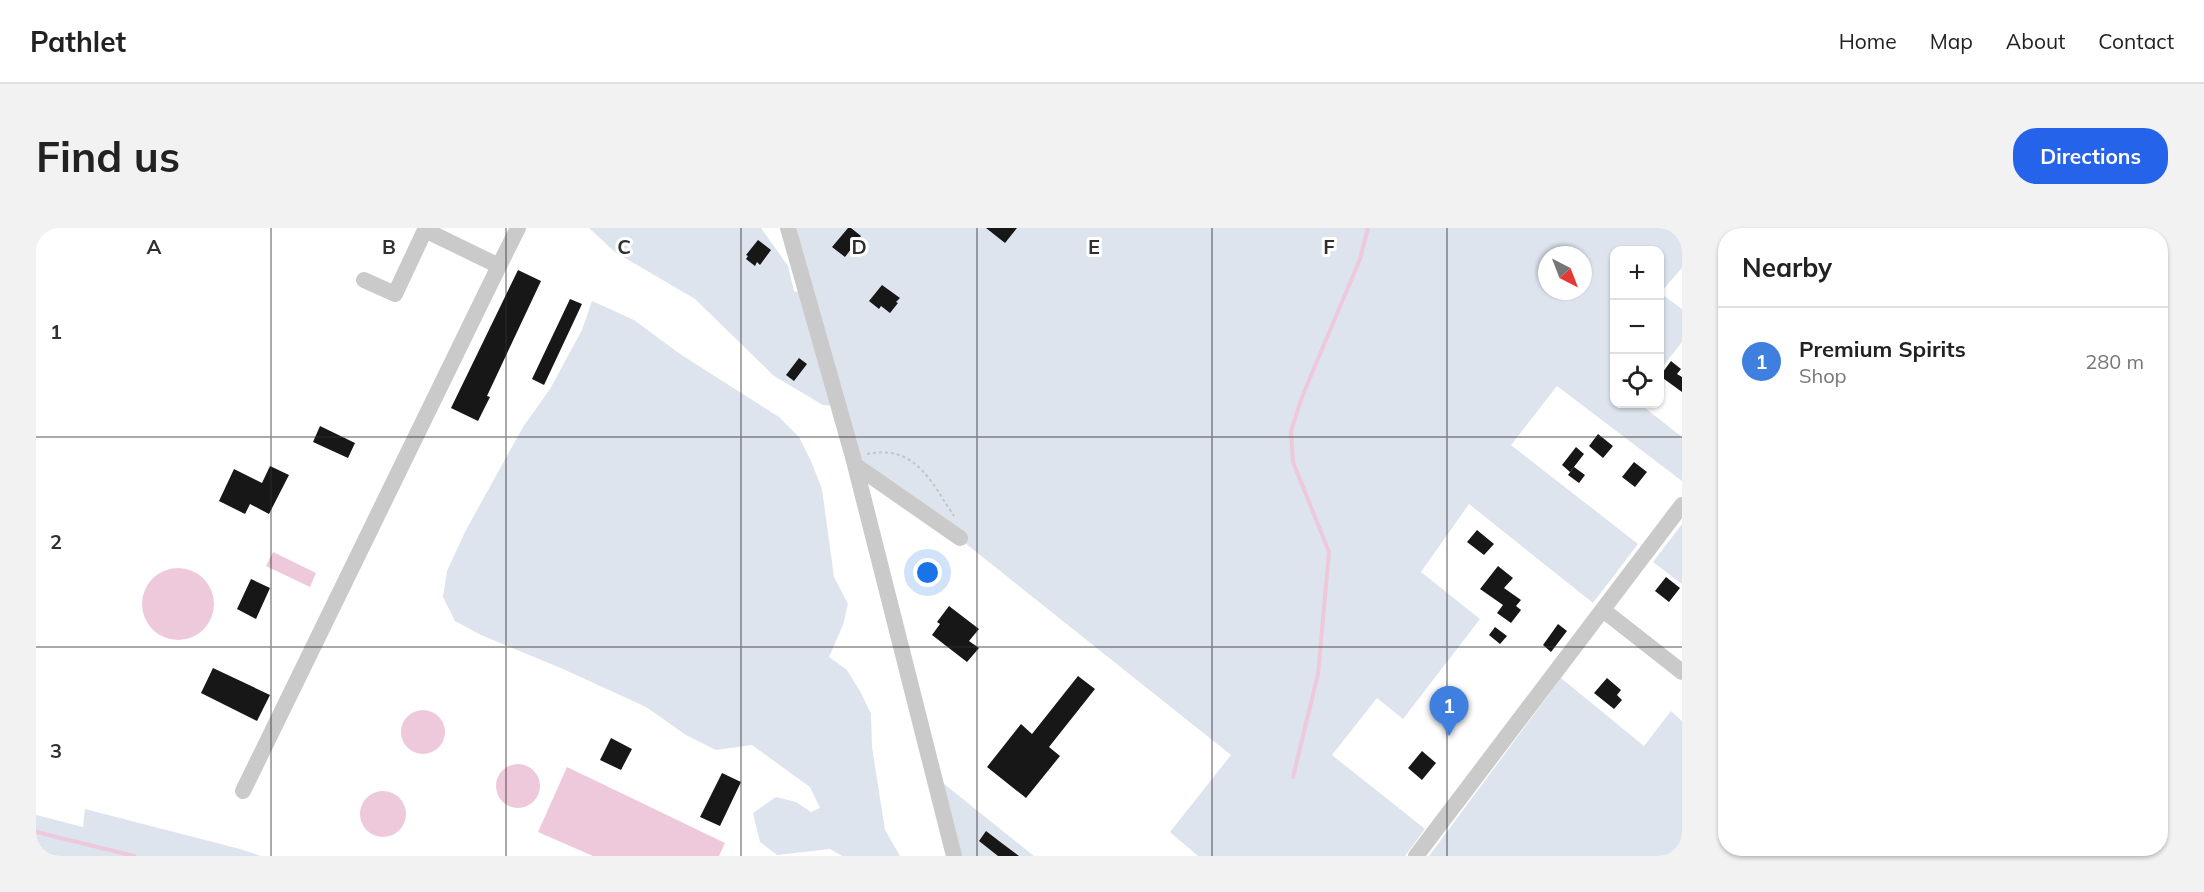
<!DOCTYPE html>
<meta charset="utf-8">
<style>
:root{--surface:#fff;--page:#f2f2f2;--text:#222;--muted:#767676;--line:#e0e0e0;--accent:#2563eb}
body{margin:0;font-family:Mulish,sans-serif;background:var(--page);color:var(--text)}
.controls{position:absolute;right:18px;top:18px;display:grid;overflow:hidden;border-radius:12px;box-shadow:0 2px 4px #0004}
.controls button{width:54px;height:54px;display:grid;place-items:center;padding:0;border:0;border-bottom:2px solid var(--line);background:var(--surface);color:var(--text);font:30px sans-serif}
.compass{position:absolute;left:1502px;top:18px;width:54px;height:54px;border-radius:50%;background:var(--surface);box-shadow:0 2px 4px #0004;rotate:138deg}
.you{position:absolute;left:892px;top:345px;width:21px;height:21px;margin:-15px;border:4px solid #fff;border-radius:50%;background:#1a73e8;box-shadow:0 0 0 9px #1a73e833}
.badge{display:grid;place-items:center;width:39px;height:39px;border-radius:50%;background:var(--accent);color:#fff;font-size:20px;font-weight:700}
.pin{position:absolute;translate:-50% -50px;filter:drop-shadow(0 2px 3px #0008)}
.pin::after{content:'';position:absolute;top:32px;width:21px;height:18px;background:inherit;clip-path:polygon(0 0,100% 0,50% 100%)}
.list{margin:0;padding:0;list-style:none}
h2{display:flex;justify-content:space-between;align-items:center;height:78px;margin:0;padding:0 24px;font-size:26px}
h2 small{font-size:20px;font-weight:400;color:var(--muted)}
.list li{display:grid;grid-template-columns:39px 1fr auto;gap:18px;align-items:center;box-sizing:border-box;height:108px;padding:0 24px;border-top:2px solid var(--line)}
.list b{display:block;font-size:22px;white-space:nowrap}
.list p{margin:0;font-size:20px;white-space:nowrap;color:var(--muted)}
.list em{font-size:20px;font-style:normal;color:var(--muted)}
.icon{flex:none;width:33px;height:33px;fill:none;stroke:currentColor;stroke-width:2;stroke-linecap:round;stroke-linejoin:round}
.map{position:relative;flex:none;width:1646px;height:628px;overflow:hidden;border-radius:24px}
header{display:flex;align-items:center;gap:36px;box-sizing:border-box;height:84px;padding:0 30px;background:var(--surface);border-bottom:2px solid var(--line)}
header strong{font-size:28px}
nav{display:flex;gap:33px;margin-inline-start:auto;font-size:21px}
.intro{display:flex;align-items:center;justify-content:space-between;box-sizing:border-box;height:144px;padding:0 36px}
h1{margin:0;font-size:42px}
.button{padding:15px 27px;border-radius:24px;background:var(--accent);color:#fff;font-size:21px;font-weight:700}
main{display:flex;gap:36px;padding:0 36px}
aside{flex:1;background:var(--surface);border-radius:24px;box-shadow:0 2px 4px #0004}
.map>svg:first-child{display:block}
</style>
<header>
<strong>Pathlet</strong>
<nav><a>Home</a><a>Map</a><a>About</a><a>Contact</a></nav>
</header>
<div class="intro"><h1>Find us</h1><a class="button">Directions</a></div>
<main>
<div class="map">
<svg width="1646" height="628" viewBox="0 0 1646 628">
<rect width="100%" height="100%" fill="#fff"/>
<path fill="#dde4ee" fill-rule="evenodd" d="M553,0H725L752,38L758,63L770,67L752,0H1646V40L1624,65L1646,81V114L1624,142V22H1578V176H1604L1646,209V253L1521,158L1475,217L1602,316L1557,375L1433,276L1385,344L1444,391L1367,491L1341,470L1296,527L1389,601L1369,628H1162L1134,604L1195,527L924,311L819,237L802,178L787,177L738,148L659,71L579,24ZM1511,27H1547V63H1511Z
M556,73L598,92L644,126L743,189L763,209L775,233L786,261L798,349L812,376L807,397L793,429L811,442L825,465L835,486L836,519L849,602L864,628H806L794,621L741,627L724,614L717,585L740,569L760,574L775,584L784,580L774,559L716,517L680,522L650,507L610,479L527,441L445,407L419,393L407,369L411,343L430,302L487,199L514,161L546,102Z
M1646,296V356L1617,334Z
M1525,450L1608,518L1635,483L1646,493V628H1393Z
M897,547L998,628H918Z
M49,581L204,621L225,628H0V587L47,599Z"/>
<path fill="#eec9dc" d="M237,324L280,345L274,359L230,338Z
M106 376a36 36 0 1 1 72 0a36 36 0 1 1-72 0Z
M365 504a22 22 0 1 1 44 0a22 22 0 1 1-44 0Z
M460 558a22 22 0 1 1 44 0a22 22 0 1 1-44 0Z
M531,539L689,615L683,628H557L502,604Z
M324 586a23 23 0 1 1 46 0a23 23 0 1 1-46 0Z"/>
<g fill="none" stroke-linecap="round" stroke-linejoin="round">
<path stroke="#eec9dc" stroke-width="4" d="M1257,549L1282,446L1293,324L1257,234L1255,203L1266,169L1324,31L1332,0
M0,604L98,628"/>
</g>
<path fill="#171717" d="M812,0H815L825,8L809,29L796,19Z
M950,0H981L969,15Z
M722,12L735,22L724,37L721,34L719,38L710,31L712,28L710,27Z
M482,42L505,53L451,168L454,169L442,193L415,180Z
M846,57L864,70L860,74L862,75L854,85L845,78L843,81L833,73Z
M534,71L546,76L508,157L496,151Z
M763,130L771,136L758,153L750,147Z
M1635,133L1645,141L1641,146L1646,149V164L1624,148Z
M284,198L319,215L312,230L277,214Z
M1562,206L1577,218L1567,230L1553,218Z
M1540,219L1548,226L1534,244L1526,237Z
M1598,234L1611,244L1599,259L1586,249Z
M234,238L253,247L233,286L214,276L209,286L183,273L198,241L226,255Z
M1538,239L1549,247L1543,255L1532,247Z
M1441,302L1458,316L1448,327L1431,314Z
M1462,338L1477,350L1468,360L1485,372L1480,378L1485,382L1475,395L1461,385L1467,377L1444,361Z
M1630,349L1644,360L1633,374L1619,363Z
M215,351L234,360L220,391L201,381Z
M913,378L943,401L933,413L943,420L931,434L896,407L904,396L901,394Z
M1522,396L1531,403L1515,424L1507,417Z
M1459,399L1471,408L1464,416L1453,407Z
M177,440L234,467L221,493L165,465Z
M1042,448L1059,461L1013,519L1024,528L990,570L951,539L985,496L996,506Z
M1571,450L1585,462L1581,467L1586,472L1578,481L1558,465Z
M575,510L596,521L585,542L564,532Z
M1386,523L1400,535L1386,552L1372,540Z
M686,545L705,554L684,598L664,589Z
M950,603L963,613L983,628H962L943,613Z"/>
<g fill="none" stroke-linecap="round" stroke-linejoin="round">
<path stroke="#c4c4c4" stroke-width="2" stroke-dasharray="3 3" stroke-linecap="butt" d="M831,226C880,216 895,254 918,288"/>
<path stroke="#cacaca" stroke-width="16" d="M752,0L817,229L918,628
M328,52L359,66L389,2L463,38L482,0
M819,237L924,310
M1567,382L1646,444
M207,563L463,38
M1380,628L1646,277"/>
</g>
<path fill="none" stroke="#303030" stroke-width="1.5" stroke-opacity="0.55" d="M235,0V628M470,0V628M705,0V628M941,0V628M1176,0V628M1411,0V628M0,209H1646M0,419H1646"/>
<g font-size="20" text-anchor="middle" font-weight="bold" fill="#303030" stroke="#fff" stroke-width="6" stroke-linejoin="round" paint-order="stroke">
<text x="118" y="26">A</text>
<text x="353" y="26">B</text>
<text x="588" y="26">C</text>
<text x="823" y="26">D</text>
<text x="1058" y="26">E</text>
<text x="1293" y="26">F</text>
<text x="20" y="111">1</text>
<text x="20" y="321">2</text>
<text x="20" y="530">3</text>
</g>
</svg>
<div class="controls">
<button>+</button>
<button>−</button>
<button><svg class="icon" aria-label="locate" viewBox="0 0 24 24"><circle cx="12" cy="12" r="6"/><path d="M12 2v4M12 18v4M2 12h4M18 12h4"/></svg></button>
</div>
<svg class="compass" viewBox="-18 -18 36 36"><path d="M0-13l5 13h-10z" fill="#e53935"/><path d="M0 13l5-13h-10z" fill="#767676"/></svg>
<div class="you"></div>
<div class="pin badge" style="left:1413px;top:508px;background:#3f7fe0">1</div>
</div>
<aside>
<h2>Nearby<small></small></h2>
<ul class="list">
<li><span class="badge" style="background:#3f7fe0">1</span><div><b>Premium Spirits</b><p>Shop</p></div><em>280 m</em></li>
</ul>
</aside>
</main>
